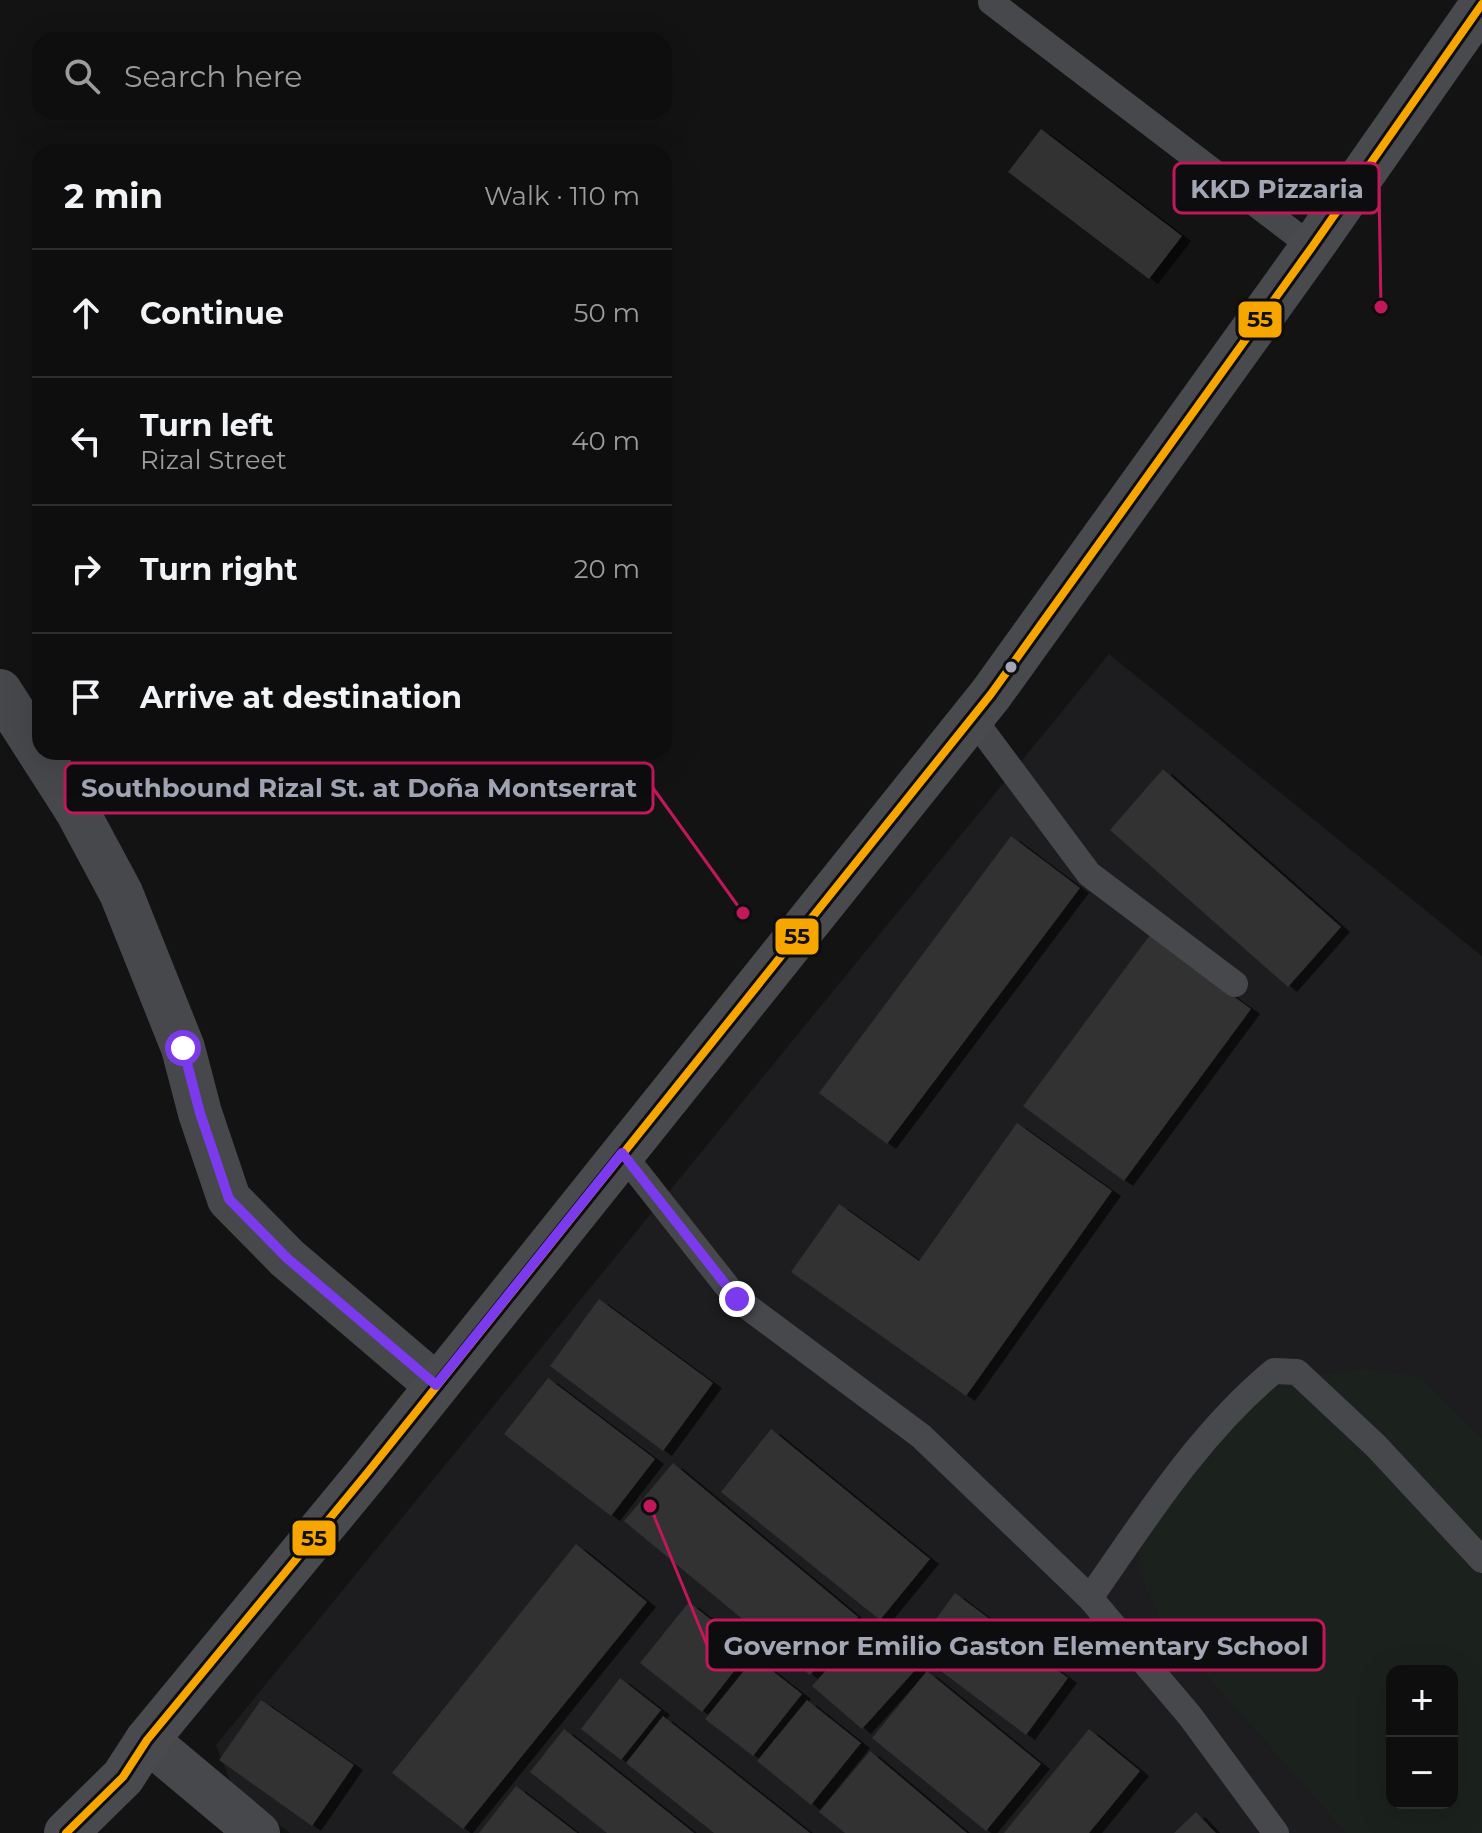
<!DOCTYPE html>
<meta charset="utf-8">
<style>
:root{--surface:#0e0e0e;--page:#1c1c1c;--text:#f1f3f6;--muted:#9b9c9e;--line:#2e2e2e}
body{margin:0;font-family:Montserrat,sans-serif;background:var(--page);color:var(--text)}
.controls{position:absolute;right:24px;bottom:24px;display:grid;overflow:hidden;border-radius:16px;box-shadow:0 8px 32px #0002}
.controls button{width:72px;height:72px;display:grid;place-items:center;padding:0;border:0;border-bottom:2px solid var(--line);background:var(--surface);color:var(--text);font:40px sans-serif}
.stop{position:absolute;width:24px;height:24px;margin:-18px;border:6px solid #7c3aed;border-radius:50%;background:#fff}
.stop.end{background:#7c3aed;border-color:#fff;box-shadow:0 2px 8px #0008}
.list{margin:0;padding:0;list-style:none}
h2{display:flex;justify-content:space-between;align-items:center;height:104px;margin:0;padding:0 32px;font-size:34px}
h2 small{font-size:26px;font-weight:400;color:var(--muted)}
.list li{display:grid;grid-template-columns:52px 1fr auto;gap:24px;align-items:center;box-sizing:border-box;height:128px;padding:0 32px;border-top:2px solid var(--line)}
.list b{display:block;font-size:30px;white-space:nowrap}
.list p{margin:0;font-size:26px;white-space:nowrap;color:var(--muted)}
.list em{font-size:26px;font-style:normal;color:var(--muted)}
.icon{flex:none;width:44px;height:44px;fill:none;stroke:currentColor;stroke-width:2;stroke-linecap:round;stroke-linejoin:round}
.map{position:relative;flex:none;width:1482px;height:1833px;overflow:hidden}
.search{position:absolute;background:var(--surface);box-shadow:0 8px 32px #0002;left:32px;top:32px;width:640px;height:88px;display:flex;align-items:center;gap:20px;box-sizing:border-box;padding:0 28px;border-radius:24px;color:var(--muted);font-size:30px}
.panel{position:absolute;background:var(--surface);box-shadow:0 8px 32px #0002;left:32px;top:144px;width:640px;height:616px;border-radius:24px}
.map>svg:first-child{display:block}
</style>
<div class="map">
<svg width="1482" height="1833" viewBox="0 0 1482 1833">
<defs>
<filter id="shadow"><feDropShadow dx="9" dy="5" stdDeviation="0" flood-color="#0009"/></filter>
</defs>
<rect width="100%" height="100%" fill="#131313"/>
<path fill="#1d1d1f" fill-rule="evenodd" d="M1109,654L1482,956V1833H290L234,1791L216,1745ZM1392,1671H1452V1803H1392Z"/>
<path fill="#1b221d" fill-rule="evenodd" d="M1363,1369L1421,1377L1482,1439V1833H1346L1163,1625L1139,1571L1140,1520L1244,1400L1297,1378ZM1392,1671H1452V1803H1392Z"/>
<path fill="#313132" filter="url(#shadow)" d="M1041,129L1182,236L1149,279L1008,172Z
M1163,769L1341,927L1288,987L1110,830Z
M1011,836L1080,888L887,1144L819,1093Z
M1150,935L1251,1009L1124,1181L1023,1106Z
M1017,1123L1112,1191L966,1396L791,1272L839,1204L919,1261Z
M599,1299L713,1383L663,1451L550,1366Z
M548,1378L655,1459L611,1516L504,1434Z
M771,1429L930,1559L880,1620L721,1492Z
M673,1463L858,1617L810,1675L624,1521Z
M576,1544L647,1602L463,1829L392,1773Z
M955,1593L1068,1678L1026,1735L913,1650Z
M689,1602L750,1651L702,1712L640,1663Z
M869,1622L918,1667L862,1729L812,1686Z
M755,1657L802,1694L753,1756L705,1719Z
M927,1671L1041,1764L986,1831L872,1738Z
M620,1678L661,1710L621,1760L581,1729Z
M261,1700L354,1765L312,1826L219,1760Z
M807,1700L861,1743L811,1805L757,1761Z
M663,1716L810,1833H714L626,1763Z
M564,1729L694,1833H607L530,1772Z
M1089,1729L1140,1771L1089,1833H1004Z
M870,1751L967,1833H845L819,1812Z
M516,1786L577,1833H479Z
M1196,1812L1216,1833H1174Z"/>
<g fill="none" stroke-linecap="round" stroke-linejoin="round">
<path stroke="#47484c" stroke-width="26" d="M991,2L1312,247
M972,717L1089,874L1235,984
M622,1153L737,1299L921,1436L1090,1598L1190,1716L1276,1833
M1090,1598C1145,1519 1199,1433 1274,1371L1297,1372L1376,1446L1482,1560"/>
<path stroke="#47484c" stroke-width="44" d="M0,691L77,811L121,893L183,1048L200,1113L229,1199L287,1258L436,1385
M147,1740L258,1833"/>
<path stroke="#494a4e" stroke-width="44" d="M66,1833L123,1777L147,1740L368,1472L991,694L1312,247L1482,4"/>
<g stroke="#0d0d0f" stroke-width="14">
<path id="bus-1" d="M66,1833L123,1777L147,1740L368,1472L991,694L1312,247L1482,4"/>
</g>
<use href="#bus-1" stroke="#f7a600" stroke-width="8"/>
</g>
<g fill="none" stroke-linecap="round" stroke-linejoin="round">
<path stroke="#7c3aed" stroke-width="10" d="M183,1048L200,1113L229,1199L287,1258L436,1385L622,1153L737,1299"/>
</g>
<circle fill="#a2a6b5" stroke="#0d0d0f" stroke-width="3" cx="1011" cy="667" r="7"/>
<path fill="none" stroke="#c2185b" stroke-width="3" d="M1381 307L1379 188M743 913L653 788M650 1506L707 1645"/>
<g fill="#c2185b" stroke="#0d0d0f" stroke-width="3">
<circle cx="1381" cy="307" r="8"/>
<circle cx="743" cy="913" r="8"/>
<circle cx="650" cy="1506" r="8"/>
</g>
<g fill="#0d0d0f" stroke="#c2185b" stroke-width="3">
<rect x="1174" y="163" width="205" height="50" rx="8"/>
<rect x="65" y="763" width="588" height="50" rx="8"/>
<rect x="707" y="1620" width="617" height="50" rx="8"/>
</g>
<g font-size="26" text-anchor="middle" font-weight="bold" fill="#a2a6b5">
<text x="1277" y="198">KKD Pizzaria</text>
<text x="359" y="797">Southbound Rizal St. at Doña Montserrat</text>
<text x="1016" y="1655">Governor Emilio Gaston Elementary School</text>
</g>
<g stroke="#0d0d0f" stroke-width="3">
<rect x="1237" y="300" width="46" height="39" rx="8" fill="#f7a600"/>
<rect x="774" y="917" width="46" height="39" rx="8" fill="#f7a600"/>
<rect x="291" y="1519" width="46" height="38" rx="8" fill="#f7a600"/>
</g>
<g font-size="22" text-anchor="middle" font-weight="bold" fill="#111">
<text x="1260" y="327">55</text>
<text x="797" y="944">55</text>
<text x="314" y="1546">55</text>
</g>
</svg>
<div class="controls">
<button>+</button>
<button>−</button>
</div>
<div class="stop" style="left:183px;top:1048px"></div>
<div class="stop end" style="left:737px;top:1299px"></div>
<div class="search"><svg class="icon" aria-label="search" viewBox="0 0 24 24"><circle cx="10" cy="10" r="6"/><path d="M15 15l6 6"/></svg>Search here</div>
<section class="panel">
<h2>2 min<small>Walk · 110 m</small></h2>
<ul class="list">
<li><svg class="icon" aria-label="ahead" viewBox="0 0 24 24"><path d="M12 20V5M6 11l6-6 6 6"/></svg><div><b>Continue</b></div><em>50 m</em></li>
<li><svg class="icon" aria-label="left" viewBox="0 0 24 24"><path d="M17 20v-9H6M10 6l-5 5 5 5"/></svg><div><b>Turn left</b><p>Rizal Street</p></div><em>40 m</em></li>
<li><svg class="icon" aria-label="right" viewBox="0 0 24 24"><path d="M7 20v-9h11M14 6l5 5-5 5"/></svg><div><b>Turn right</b></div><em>20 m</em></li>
<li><svg class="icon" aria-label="arrive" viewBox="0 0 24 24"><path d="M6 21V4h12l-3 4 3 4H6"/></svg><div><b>Arrive at destination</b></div></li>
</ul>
</section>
</div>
